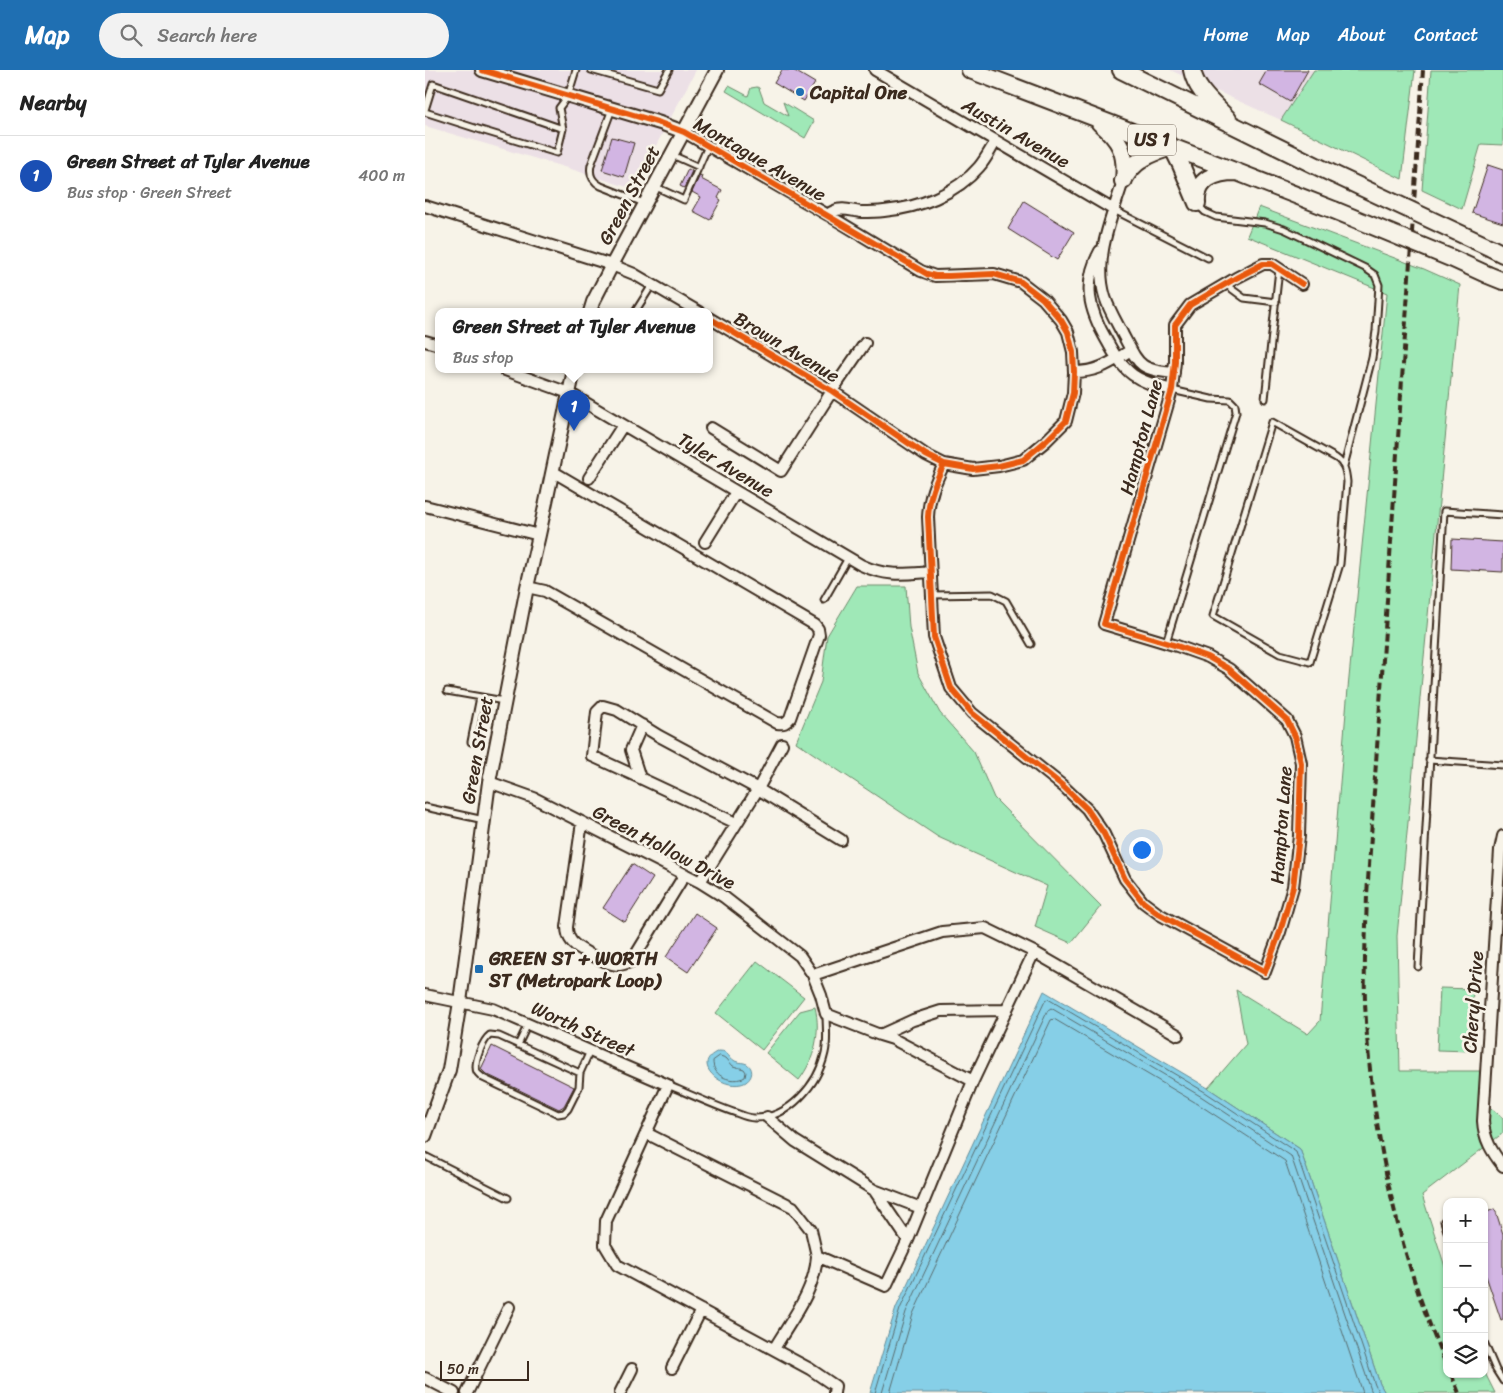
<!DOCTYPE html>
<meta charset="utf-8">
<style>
:root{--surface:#fff;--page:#f2f2f2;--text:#222;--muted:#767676;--line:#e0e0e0;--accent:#1f6fb2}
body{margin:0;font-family:Sriracha,sans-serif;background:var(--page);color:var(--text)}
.controls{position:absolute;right:15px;bottom:15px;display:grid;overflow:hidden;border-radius:10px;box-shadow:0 1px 4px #0004}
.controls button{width:45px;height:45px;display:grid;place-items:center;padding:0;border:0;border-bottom:1px solid var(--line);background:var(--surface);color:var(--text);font:25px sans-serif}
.scale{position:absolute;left:15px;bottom:12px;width:89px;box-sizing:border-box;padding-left:5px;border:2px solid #3b2a1e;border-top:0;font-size:14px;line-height:18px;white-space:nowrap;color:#3b2a1e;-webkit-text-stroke:4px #f7f3e8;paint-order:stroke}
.you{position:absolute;left:716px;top:779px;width:18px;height:18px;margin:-12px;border:4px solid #fff;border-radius:50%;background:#1a73e8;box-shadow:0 0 0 8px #1a73e833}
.badge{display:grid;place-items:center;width:32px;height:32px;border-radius:50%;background:var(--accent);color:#fff;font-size:16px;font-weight:700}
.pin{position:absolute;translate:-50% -41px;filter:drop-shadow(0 1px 2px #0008)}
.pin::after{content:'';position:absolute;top:26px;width:18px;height:15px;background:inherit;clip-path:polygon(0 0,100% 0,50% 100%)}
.popup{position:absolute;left:10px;top:238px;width:278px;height:65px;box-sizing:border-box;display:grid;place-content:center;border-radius:10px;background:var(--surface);filter:drop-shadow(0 1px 4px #0005);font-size:16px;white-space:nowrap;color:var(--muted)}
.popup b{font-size:19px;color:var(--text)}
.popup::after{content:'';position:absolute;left:50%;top:100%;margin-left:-10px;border:10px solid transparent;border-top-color:var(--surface)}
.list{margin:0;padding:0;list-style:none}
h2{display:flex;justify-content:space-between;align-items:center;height:65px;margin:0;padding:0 20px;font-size:21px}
h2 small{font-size:16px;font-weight:400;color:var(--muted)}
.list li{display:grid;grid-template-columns:32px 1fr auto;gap:15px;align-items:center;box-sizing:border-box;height:80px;padding:0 20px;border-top:1px solid var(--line)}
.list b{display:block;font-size:19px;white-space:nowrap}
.list p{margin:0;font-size:16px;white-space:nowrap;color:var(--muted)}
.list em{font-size:16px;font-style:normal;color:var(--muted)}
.icon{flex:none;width:28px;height:28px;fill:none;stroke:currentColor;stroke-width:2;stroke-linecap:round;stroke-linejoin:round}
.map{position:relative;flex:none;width:1078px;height:1323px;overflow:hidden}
header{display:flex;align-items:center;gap:30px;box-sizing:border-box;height:70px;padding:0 25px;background:var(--accent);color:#fff}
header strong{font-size:24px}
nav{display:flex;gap:28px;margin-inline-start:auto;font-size:18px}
.search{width:350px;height:45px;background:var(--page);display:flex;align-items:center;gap:12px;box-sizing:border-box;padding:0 18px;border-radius:28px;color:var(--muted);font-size:19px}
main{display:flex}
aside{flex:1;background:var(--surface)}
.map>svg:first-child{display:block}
</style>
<header>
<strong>Map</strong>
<div class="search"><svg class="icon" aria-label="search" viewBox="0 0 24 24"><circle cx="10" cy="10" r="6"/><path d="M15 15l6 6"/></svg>Search here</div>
<nav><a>Home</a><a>Map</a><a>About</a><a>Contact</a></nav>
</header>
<main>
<aside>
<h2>Nearby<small></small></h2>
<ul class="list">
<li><span class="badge" style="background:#1a4fb4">1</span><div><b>Green Street at Tyler Avenue</b><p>Bus stop · Green Street</p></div><em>400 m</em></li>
</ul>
</aside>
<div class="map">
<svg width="1078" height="1323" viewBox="0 0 1078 1323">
<rect width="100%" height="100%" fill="#f7f3e8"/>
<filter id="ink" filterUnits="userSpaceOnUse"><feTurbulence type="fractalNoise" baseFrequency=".02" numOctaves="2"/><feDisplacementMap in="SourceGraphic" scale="10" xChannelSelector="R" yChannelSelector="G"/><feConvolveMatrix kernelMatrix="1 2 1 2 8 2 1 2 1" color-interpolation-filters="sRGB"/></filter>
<g filter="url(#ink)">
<path fill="#ece0e6" d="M0,0H271L208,119L149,100L0,56Z
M745,0H889L856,50Z"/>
<path fill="#9fe8b7" stroke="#6d896a" d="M889,0H990L977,109L856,50Z
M1006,0H1078V75L1056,74L1037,139L997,120Z
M304,16L323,26L326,18L332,17L334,18L339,32L363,46L358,32L389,51L380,68L301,21Z
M834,137L999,199L1035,215L972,866L975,1001H1063L1061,1034L1078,1048V1063L997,1125L1022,1203V1304H1059V1301L1070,1323H960L955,1314L875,1079L783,1018L821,974L811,920L883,964L895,951L923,618L962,223L822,166Z
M432,516H481L484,557L493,603L515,643L549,682L569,728L676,836L646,873L610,857L622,816L513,767L371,672L396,612L402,566Z
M332,891L379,927L337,980L291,943Z
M1015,918L1048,919L1045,981L1012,980Z
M390,937C396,962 390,989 374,1010L341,983L375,941Z"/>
<path fill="#86cfe7" stroke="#688d97" d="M619,921L783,1018L875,1079L955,1314L960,1323H445L471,1238Z
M294,981C305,981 303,987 310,991C314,993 318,992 322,994C331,1000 326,1012 316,1014C295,1019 265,992 294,981Z"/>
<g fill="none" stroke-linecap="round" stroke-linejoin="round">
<path stroke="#596c6e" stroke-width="1" d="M295,986L301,988L308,996L319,999L321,1002L320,1007C308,1014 287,1007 288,991Z
M450,1323L475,1239L620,931L623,929L780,1022L871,1082L950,1315L954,1323
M457,1323L481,1242L623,940L626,938L777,1027L866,1086L947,1323
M465,1323L488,1244L626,950L629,949L773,1034L860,1091L938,1323"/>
</g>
<path fill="#d2b5e3" stroke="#3b2a1e" d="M357,0H368L390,13L379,31L349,13Z
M842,0H883L865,32L834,14Z
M187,67L209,73L199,107L177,100Z
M1063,95L1078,100V153L1047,143Z
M263,99L267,101L259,118L255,116Z
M275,105L277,106L276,109L297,120L293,128L296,130L285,150L268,141L276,127L267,122Z
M599,131L649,162L632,190L583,159Z
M1027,469L1078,472V502L1026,499Z
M207,794L228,808L200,852L178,838Z
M270,843L292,858L263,902L241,887Z
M67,976L149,1017L139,1036L134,1039L61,1004L56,999Z
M1070,1139L1078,1164V1249L1076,1250L1059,1200V1143Z"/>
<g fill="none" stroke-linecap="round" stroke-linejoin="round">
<g stroke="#3b2a1e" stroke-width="9">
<path id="service" d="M166,0L233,19L244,0
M187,39L166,95C164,105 167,111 176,116L219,133
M0,40L8,14L138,59
M0,42L56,60L132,83L138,59L134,38L143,26L151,0
M247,85L274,97
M231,117L259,130L283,76
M773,135L780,142L791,147L840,153L859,159L940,198L950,205L954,215L951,261L947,288L919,396
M689,140L783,188
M800,214L819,228L851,232
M210,242L227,215
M840,329L854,199
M847,352L911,388C920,394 921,402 922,412L915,494L885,592L855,584L788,546Z
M507,525L567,524L581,531L606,574
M399,530L423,488
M741,573L811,342L810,335L805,330L786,329L747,320
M22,621L79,631
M46,672L55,627
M1004,690L1078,695
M0,737L59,750
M993,897L1019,441L1078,445
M93,975L103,954
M155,1003L154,1017L143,1039L139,1043L133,1044L58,1008C56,1006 53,1004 52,1002C48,993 58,970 65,965L74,966L155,1003L165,981
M243,1015C266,1025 288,1035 311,1043C316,1045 323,1048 329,1048C364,1049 393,1014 400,983C403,971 401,957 401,944
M0,1086L83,1128
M1019,1151L1022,1161
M1059,1272L1071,1300L1078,1311"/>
</g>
<g stroke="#3b2a1e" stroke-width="14">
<path id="minor" d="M450,0L689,140
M259,62L403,145L496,201L510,206L569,204L596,212L618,229L636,250L643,262L648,282L649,302L648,323L641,351L621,371L598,390L574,396L548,399L519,394L501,385L407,321L284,248
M698,111C687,148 668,187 680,227C684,240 692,253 698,265C714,295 714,300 749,303
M0,136L187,195L209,204L274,242
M403,145C405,143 406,142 409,141C417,137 427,141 436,142C443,142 451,142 459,141C493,138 531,124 554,97C561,89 565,80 571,71
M675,181C657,214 664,240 682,271C689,284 696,296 708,305C719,313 733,316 747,320
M0,271L14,275
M80,300L144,323L436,495C462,507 479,504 506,502
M649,302C674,302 686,292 706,280
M286,358L356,401L407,321L440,273
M519,394C510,413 504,426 503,447L509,567L526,618L547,643L638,716L662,739L679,764L700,809L718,832L734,844L840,902L855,862L868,817L874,766L876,693L870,666L862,650L804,599L783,587L752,576L679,554L747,320L750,292V255L765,235L811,208L838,194H847L877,214
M164,408L198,355
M0,436L114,465
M280,472L311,422
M102,517L120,521L352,653C359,654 361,653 365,648L394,565L393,559L390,555L127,401
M217,655L206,680L215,708L311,753
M215,708L167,686L172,642L178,636L192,640L234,666L333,719L416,770
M64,712L109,728L275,812L299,827L375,886L388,905L396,925L401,944L455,965L488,950L516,941L582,940
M157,752L142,857C142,863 143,867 147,872C153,879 183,895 192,895C198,895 202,893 207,891L260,804
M1078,766L1075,780L1058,1051C1059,1069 1067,1082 1078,1096
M275,812L333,719L357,674
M388,905L517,862L560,858L609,882L753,965
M0,925L68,939L243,1015L181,1151L180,1175L192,1195L385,1299L410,1316L409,1323
M455,965L468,969L548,1011
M342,1047L370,1071L449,1120L496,1138
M221,1063L368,1137L386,1160L392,1186L461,1216L483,1170L548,1011L609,882
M449,1120L483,1170
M349,1279C366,1250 390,1221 392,1186
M247,1298L276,1240
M0,1308L29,1323
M42,1323L84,1237
M195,1323L207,1299"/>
</g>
<g stroke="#3b2a1e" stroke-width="16">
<path id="tertiary" d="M57,0L235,53L259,62
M165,242L168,232L187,195L292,0
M0,1066L24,1000L35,932L64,712L102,517L114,465L149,300"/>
</g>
<g stroke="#3b2a1e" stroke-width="20">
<path id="trunk" d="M545,0L812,102L909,140
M696,0L908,104
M767,0C771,21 789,34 803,49
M675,53C695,70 702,83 699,110
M698,111C708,90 726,83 747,77L756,95L772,133
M772,133C770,109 791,102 811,102
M1066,178L1078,184
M1063,205L1078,211"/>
</g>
<use href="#service" stroke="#f7f3e8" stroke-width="5"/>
<use href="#minor" stroke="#f7f3e8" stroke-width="10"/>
<use href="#tertiary" stroke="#f7f3e8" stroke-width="12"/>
<use href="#trunk" stroke="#f7f3e8" stroke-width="16"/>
<path stroke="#3b2a1e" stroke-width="4" stroke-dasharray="8 4" stroke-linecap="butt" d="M998,0L942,825C941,861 939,896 940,932C945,1052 972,1185 1022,1296
M1026,1304L1034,1323"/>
<g stroke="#3b2a1e" stroke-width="20" stroke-linecap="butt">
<path id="trunk-bridge" d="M908,104L1066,178
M909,140L1028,189L1063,205"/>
</g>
<use href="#trunk-bridge" stroke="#f7f3e8" stroke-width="16"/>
<g stroke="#f7f3e8" stroke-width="9">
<path id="cycleway" d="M57,0L235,53L259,62L502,204L510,206H524L569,204L596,212L618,229L636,250L643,262L648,282L649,302L648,323L641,351L621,371L598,390L574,396L548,399L519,394L501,385L407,321L284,248
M519,394C510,413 504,426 503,447L509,567L526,618L547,643L638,716L662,739L679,764L700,809L718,832L734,844L840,902L855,862L868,817L874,766L876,693L870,666L862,650L804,599L783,587L752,576L679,554L747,320L750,292V255L765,235L811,208L838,194H847L877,214"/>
</g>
<use href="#cycleway" stroke="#e8590c" stroke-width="6"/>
</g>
</g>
<g fill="#1f6fb2" stroke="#f7f3e8" stroke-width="2">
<circle cx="375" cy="22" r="5"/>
<rect x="49" y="894" width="10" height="10" rx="2.5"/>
</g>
<g text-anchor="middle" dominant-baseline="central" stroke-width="5" stroke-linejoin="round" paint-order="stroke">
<rect fill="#f7f3e8" stroke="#73665b" stroke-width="1" x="703" y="54.5" width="48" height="31" rx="4"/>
<g font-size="18" font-weight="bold" fill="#3b2a1e">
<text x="727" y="70">US 1</text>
</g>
<g font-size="19" font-weight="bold" fill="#3b2a1e" stroke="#f7f3e8" text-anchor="start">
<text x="385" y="22">Capital One</text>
<text x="64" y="888">GREEN ST + WORTH<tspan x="64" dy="22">ST (Metropark Loop)</tspan></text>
</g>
<g font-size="19" fill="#3b2a1e" stroke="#f7f3e8">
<text transform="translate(591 63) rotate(30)">Austin Avenue</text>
<text transform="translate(335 89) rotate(30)">Montague Avenue</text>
<text transform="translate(204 125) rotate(-62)">Green Street</text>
<text transform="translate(362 277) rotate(31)">Brown Avenue</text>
<text transform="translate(716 367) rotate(-75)">Hampton Lane</text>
<text transform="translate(301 395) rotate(31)">Tyler Avenue</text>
<text transform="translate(52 680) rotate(-80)">Green Street</text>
<text transform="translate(856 755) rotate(-86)">Hampton Lane</text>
<text transform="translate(239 777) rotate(28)">Green Hollow Drive</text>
<text transform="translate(1048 932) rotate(-86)">Cheryl Drive</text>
<text transform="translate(158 959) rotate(24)">Worth Street</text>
</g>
</g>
</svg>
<div class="controls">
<button>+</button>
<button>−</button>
<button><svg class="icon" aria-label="locate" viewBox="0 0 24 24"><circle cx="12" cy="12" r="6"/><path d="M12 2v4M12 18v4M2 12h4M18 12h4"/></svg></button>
<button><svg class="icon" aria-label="layers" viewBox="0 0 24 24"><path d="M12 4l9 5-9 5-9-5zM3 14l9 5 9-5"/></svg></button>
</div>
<div class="scale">50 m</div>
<div class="you"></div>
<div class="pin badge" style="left:149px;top:361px;background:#1a4fb4">1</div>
<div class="popup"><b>Green Street at Tyler Avenue</b>Bus stop</div>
</div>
</main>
